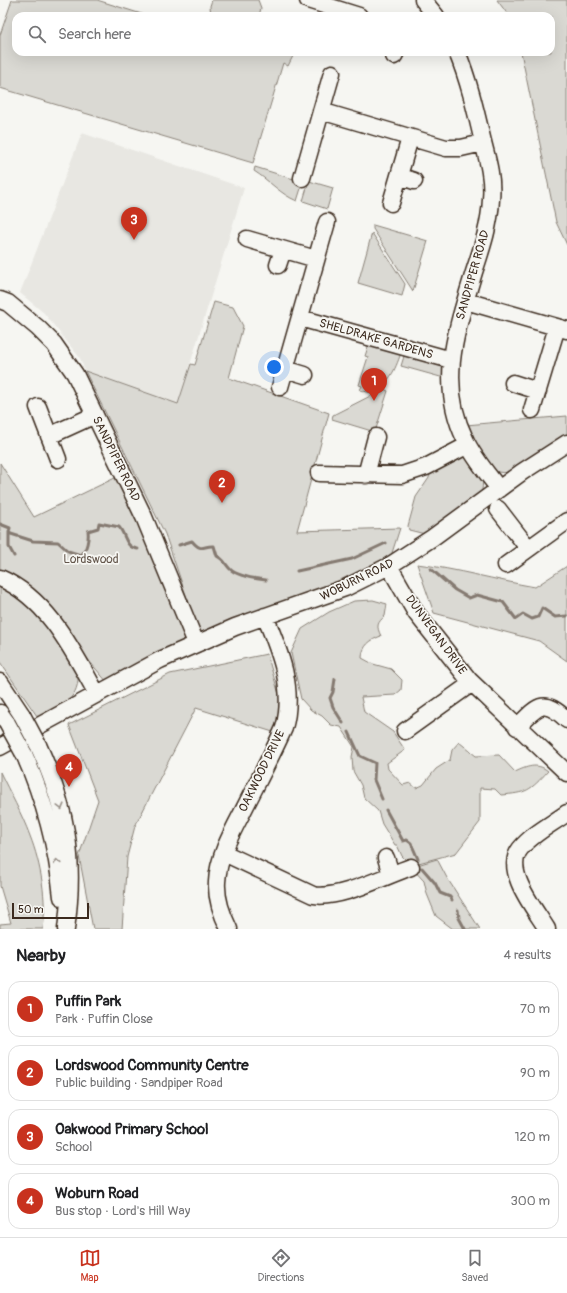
<!DOCTYPE html>
<meta charset="utf-8">
<style>
:root{--surface:#fff;--page:#f2f2f2;--text:#202124;--muted:#757577;--line:#e0e0e0;--accent:#c8321e}
body{margin:0;font-family:Pangolin,sans-serif;background:var(--page);color:var(--text)}
.scale{position:absolute;left:12px;bottom:10px;width:77px;box-sizing:border-box;padding-left:4px;border:2px solid #3b2a1e;border-top:0;font-size:11px;line-height:14px;white-space:nowrap;color:#3b2a1e;-webkit-text-stroke:3px #f6f6f2;paint-order:stroke}
.you{position:absolute;left:274px;top:367px;width:14px;height:14px;margin:-10px;border:3px solid #fff;border-radius:50%;background:#1a73e8;box-shadow:0 0 0 6px #1a73e833}
.badge{display:grid;place-items:center;width:26px;height:26px;border-radius:50%;background:var(--accent);color:#fff;font-size:13px;font-weight:700}
.pin{position:absolute;translate:-50% -33px;filter:drop-shadow(0 1px 2px #0008)}
.pin::after{content:'';position:absolute;top:21px;width:14px;height:12px;background:inherit;clip-path:polygon(0 0,100% 0,50% 100%)}
.list{margin:0;padding:0;list-style:none}
h2{display:flex;justify-content:space-between;align-items:center;height:52px;margin:0;padding:0 16px;font-size:17px}
h2 small{font-size:13px;font-weight:400;color:var(--muted)}
.list li{display:grid;grid-template-columns:26px 1fr auto;gap:12px;align-items:center;box-sizing:border-box;height:56px;margin:0 8px 8px;padding:0 8px;border:1px solid var(--line);border-radius:12px}
.list b{display:block;font-size:15px;white-space:nowrap}
.list p{margin:0;font-size:13px;white-space:nowrap;color:var(--muted)}
.list em{font-size:13px;font-style:normal;color:var(--muted)}
.icon{flex:none;width:22px;height:22px;fill:none;stroke:currentColor;stroke-width:2;stroke-linecap:round;stroke-linejoin:round}
.map{position:relative;flex:none;width:567px;height:929px;overflow:hidden}
.search{position:absolute;background:var(--surface);box-shadow:0 4px 16px #0002;left:12px;right:12px;top:12px;height:44px;display:flex;align-items:center;gap:10px;box-sizing:border-box;padding:0 14px;border-radius:12px;color:var(--muted);font-size:15px}
.sheet{height:308px;background:var(--surface)}
nav{display:flex;justify-content:space-around;align-items:center;box-sizing:border-box;height:56px;border-top:1px solid var(--line);background:var(--surface);font-size:11px;color:var(--muted)}
nav a{display:grid;justify-items:center;gap:2px}
nav .on{color:var(--accent)}
.map>svg:first-child{display:block}
</style>
<div class="map">
<svg width="567" height="929" viewBox="0 0 567 929">
<rect width="100%" height="100%" fill="#f6f6f2"/>
<filter id="ink" filterUnits="userSpaceOnUse"><feTurbulence type="fractalNoise" baseFrequency=".025" numOctaves="2"/><feDisplacementMap in="SourceGraphic" scale="8" xChannelSelector="R" yChannelSelector="G"/><feConvolveMatrix kernelMatrix="1 2 1 2 8 2 1 2 1" color-interpolation-filters="sRGB"/></filter>
<g filter="url(#ink)">
<path fill="#e8e7e2" d="M82,133L244,188L178,404L85,371L80,358L44,313L20,293Z"/>
<path fill="#dad9d3" stroke="#8a8278" d="M12,0H97L148,16H16V52H295L288,66L283,63L253,163L0,88V35Z
M212,0H258L261,8L259,16H211L210,6Z
M497,0H567V245L556,222L521,52H551V16H509Z
M255,167L303,182L297,201C280,194 270,181 254,171Z
M309,181L333,188L327,209L303,201Z
M373,225L428,241L413,291L373,229Z
M372,233L405,284L402,296L358,283Z
M214,302L233,307L243,326L229,378L329,413L297,531L400,528L391,556L328,588L200,636L165,534L85,371L178,404L191,364L195,365Z
M369,344L401,353C395,370 389,385 371,393L360,390L362,386L359,385L368,357L365,356Z
M405,353L443,365L444,378L401,366Z
M384,389L388,391L375,432L332,419L333,415Z
M567,416V435L511,472C506,473 500,473 495,471C484,464 472,437 466,425Z
M464,456C479,462 487,481 480,495L425,534L409,530L408,526L416,497L429,478L430,472Z
M0,463L34,517L119,476L157,552L187,642L107,682L79,649L0,574Z
M417,564C457,569 495,580 535,587L567,566V661L539,641L434,613Z
M0,588L16,595L50,627L78,676C79,701 57,708 39,719L0,662Z
M373,600L387,604L385,616C377,623 376,626 381,636C370,640 362,646 362,658L373,664L391,669L402,680L401,690L395,695L361,697L364,712L393,732L405,750L387,763L388,769L403,785L410,783L416,788L423,785L436,769L450,760L452,750L459,742L476,756L499,755L515,772C526,767 537,762 548,771C530,791 527,793 501,795L495,789L480,788V822L456,853L411,865L402,856L397,845H395L382,824L378,811L364,798L361,785L353,771L352,757L354,747L341,727L331,725L322,716L311,710L301,699L291,653L302,629L329,612L354,601Z
M267,654L283,708L273,732L196,708L135,826L127,857L122,929H93L79,856L98,800L69,725L170,674Z
M0,772C10,793 22,814 30,836C41,864 47,900 43,929H0V924L11,923L0,886Z
M437,859L447,878L480,929H453L436,916L427,894L424,881L411,867Z"/>
<g fill="none" stroke-linecap="round" stroke-linejoin="round">
<path stroke="#857a71" stroke-width="3" d="M0,524L10,528L9,532L11,534L33,541L58,542L68,551L81,555C87,550 89,538 88,531L98,528L99,523L119,527C126,535 125,548 138,549
M9,532V547L14,556
M179,545L192,541C202,553 203,545 214,546L217,556C224,559 225,564 230,569C237,576 257,579 266,580
M431,569L455,590L469,598L477,595L503,602L516,619L523,614L532,619L538,617L542,608L555,617L567,616
M297,571L352,559L386,543
M335,679L333,692L330,698L333,707L343,723
M349,732L360,756L375,763L374,780L382,799
M386,810L403,841L407,840L411,843L418,859
M422,868L435,883L440,893L450,897L452,900
M458,910L459,918L465,929"/>
<g stroke="#3b2a1e" stroke-width="19">
<path id="minor" d="M308,0L359,16
M423,0L436,16
M457,52C469,81 476,112 483,142C488,161 493,179 491,199C490,224 482,248 474,272C457,329 437,381 465,439C473,457 487,473 499,489
M394,56L396,52
M321,111L446,148H461L483,143
M399,176L414,181
M302,178L332,73
M391,203L410,138
M247,239L316,259
M278,265L283,250
M0,300L8,303L38,328L54,344L75,374L144,517L196,643
M466,301L567,330
M300,318L451,360
M285,369L305,375
M513,383L538,391
M280,387L327,222
M38,407L58,459
M532,410L557,327
M49,436L95,415
M319,473L402,475L426,467L468,445
M366,475L376,437
M498,509L528,548
M506,565L567,521
M389,566L416,613L469,680L567,773
M0,578C48,599 73,651 97,694
M0,682L22,715
M0,713L7,723
M517,727C538,706 543,697 567,720
M405,731L472,683
M38,745C67,809 76,859 66,929
M0,747L160,660L235,627L345,588L389,566L432,538L522,472L567,443
M24,754C44,799 57,847 62,897
M224,853L313,895C339,900 385,876 411,867
M386,858L391,874
M229,929C222,915 216,899 217,882C218,858 231,834 242,813C256,785 271,757 284,728C295,689 280,652 265,616
M547,929C535,909 503,871 520,849C532,834 552,824 567,813"/>
</g>
<use href="#minor" stroke="#f6f6f2" stroke-width="16"/>
<g stroke="#3b2a1e" stroke-width="19" stroke-linecap="butt">
<path id="minor-bridge" d="M22,715L38,745
M7,723L24,754"/>
</g>
<use href="#minor-bridge" stroke="#f6f6f2" stroke-width="16"/>
</g>
<defs><path id="oneway-chevron" d="M-2-3.5L2.5 0L-2 3.5" fill="none" stroke-width="1.6" stroke-linecap="round" stroke-linejoin="round"/></defs>
<g stroke="#989088">
<use href="#oneway-chevron" transform="translate(61 807) rotate(75)"/>
<use href="#oneway-chevron" transform="translate(57 862) rotate(-100)"/>
</g>
</g>
<g text-anchor="middle" dominant-baseline="central" stroke-width="3.5" stroke-linejoin="round" paint-order="stroke">
<g font-size="12" fill="#3b2a1e" stroke="#f6f6f2">
<text transform="translate(473 275) rotate(-74)">SANDPIPER ROAD</text>
<text transform="translate(376 339) rotate(16)">SHELDRAKE GARDENS</text>
<text transform="translate(116 459) rotate(64)">SANDPIPER ROAD</text>
<text transform="translate(357 580) rotate(-26)">WOBURN ROAD</text>
<text transform="translate(436 635) rotate(54)">DUNVEGAN DRIVE</text>
<text transform="translate(262 771) rotate(-64)">OAKWOOD DRIVE</text>
</g>
<g font-size="12" fill="#63564b" stroke="#f6f6f2">
<text x="91" y="559">Lordswood</text>
</g>
</g>
</svg>
<div class="scale">50 m</div>
<div class="you"></div>
<div class="pin badge" style="left:374px;top:401px">1</div>
<div class="pin badge" style="left:222px;top:503px">2</div>
<div class="pin badge" style="left:134px;top:240px">3</div>
<div class="pin badge" style="left:69px;top:787px">4</div>
<div class="search"><svg class="icon" aria-label="search" viewBox="0 0 24 24"><circle cx="10" cy="10" r="6"/><path d="M15 15l6 6"/></svg>Search here</div>
</div>
<section class="sheet">
<h2>Nearby<small>4 results</small></h2>
<ul class="list">
<li><span class="badge">1</span><div><b>Puffin Park</b><p>Park · Puffin Close</p></div><em>70 m</em></li>
<li><span class="badge">2</span><div><b>Lordswood Community Centre</b><p>Public building · Sandpiper Road</p></div><em>90 m</em></li>
<li><span class="badge">3</span><div><b>Oakwood Primary School</b><p>School</p></div><em>120 m</em></li>
<li><span class="badge">4</span><div><b>Woburn Road</b><p>Bus stop · Lord's Hill Way</p></div><em>300 m</em></li>
</ul>
</section>
<nav>
<a class="on"><svg class="icon" aria-label="map" viewBox="0 0 24 24"><path d="M3 6l6-2 6 2 6-2v14l-6 2-6-2-6 2zM9 4v14M15 6v14"/></svg>Map</a>
<a><svg class="icon" aria-label="directions" viewBox="0 0 24 24"><path d="M12 3l9 9-9 9-9-9zM9 14v-3h6M13 9l2 2-2 2"/></svg>Directions</a>
<a><svg class="icon" aria-label="saved" viewBox="0 0 24 24"><path d="M7 4h10v16l-5-4-5 4z"/></svg>Saved</a>
</nav>
